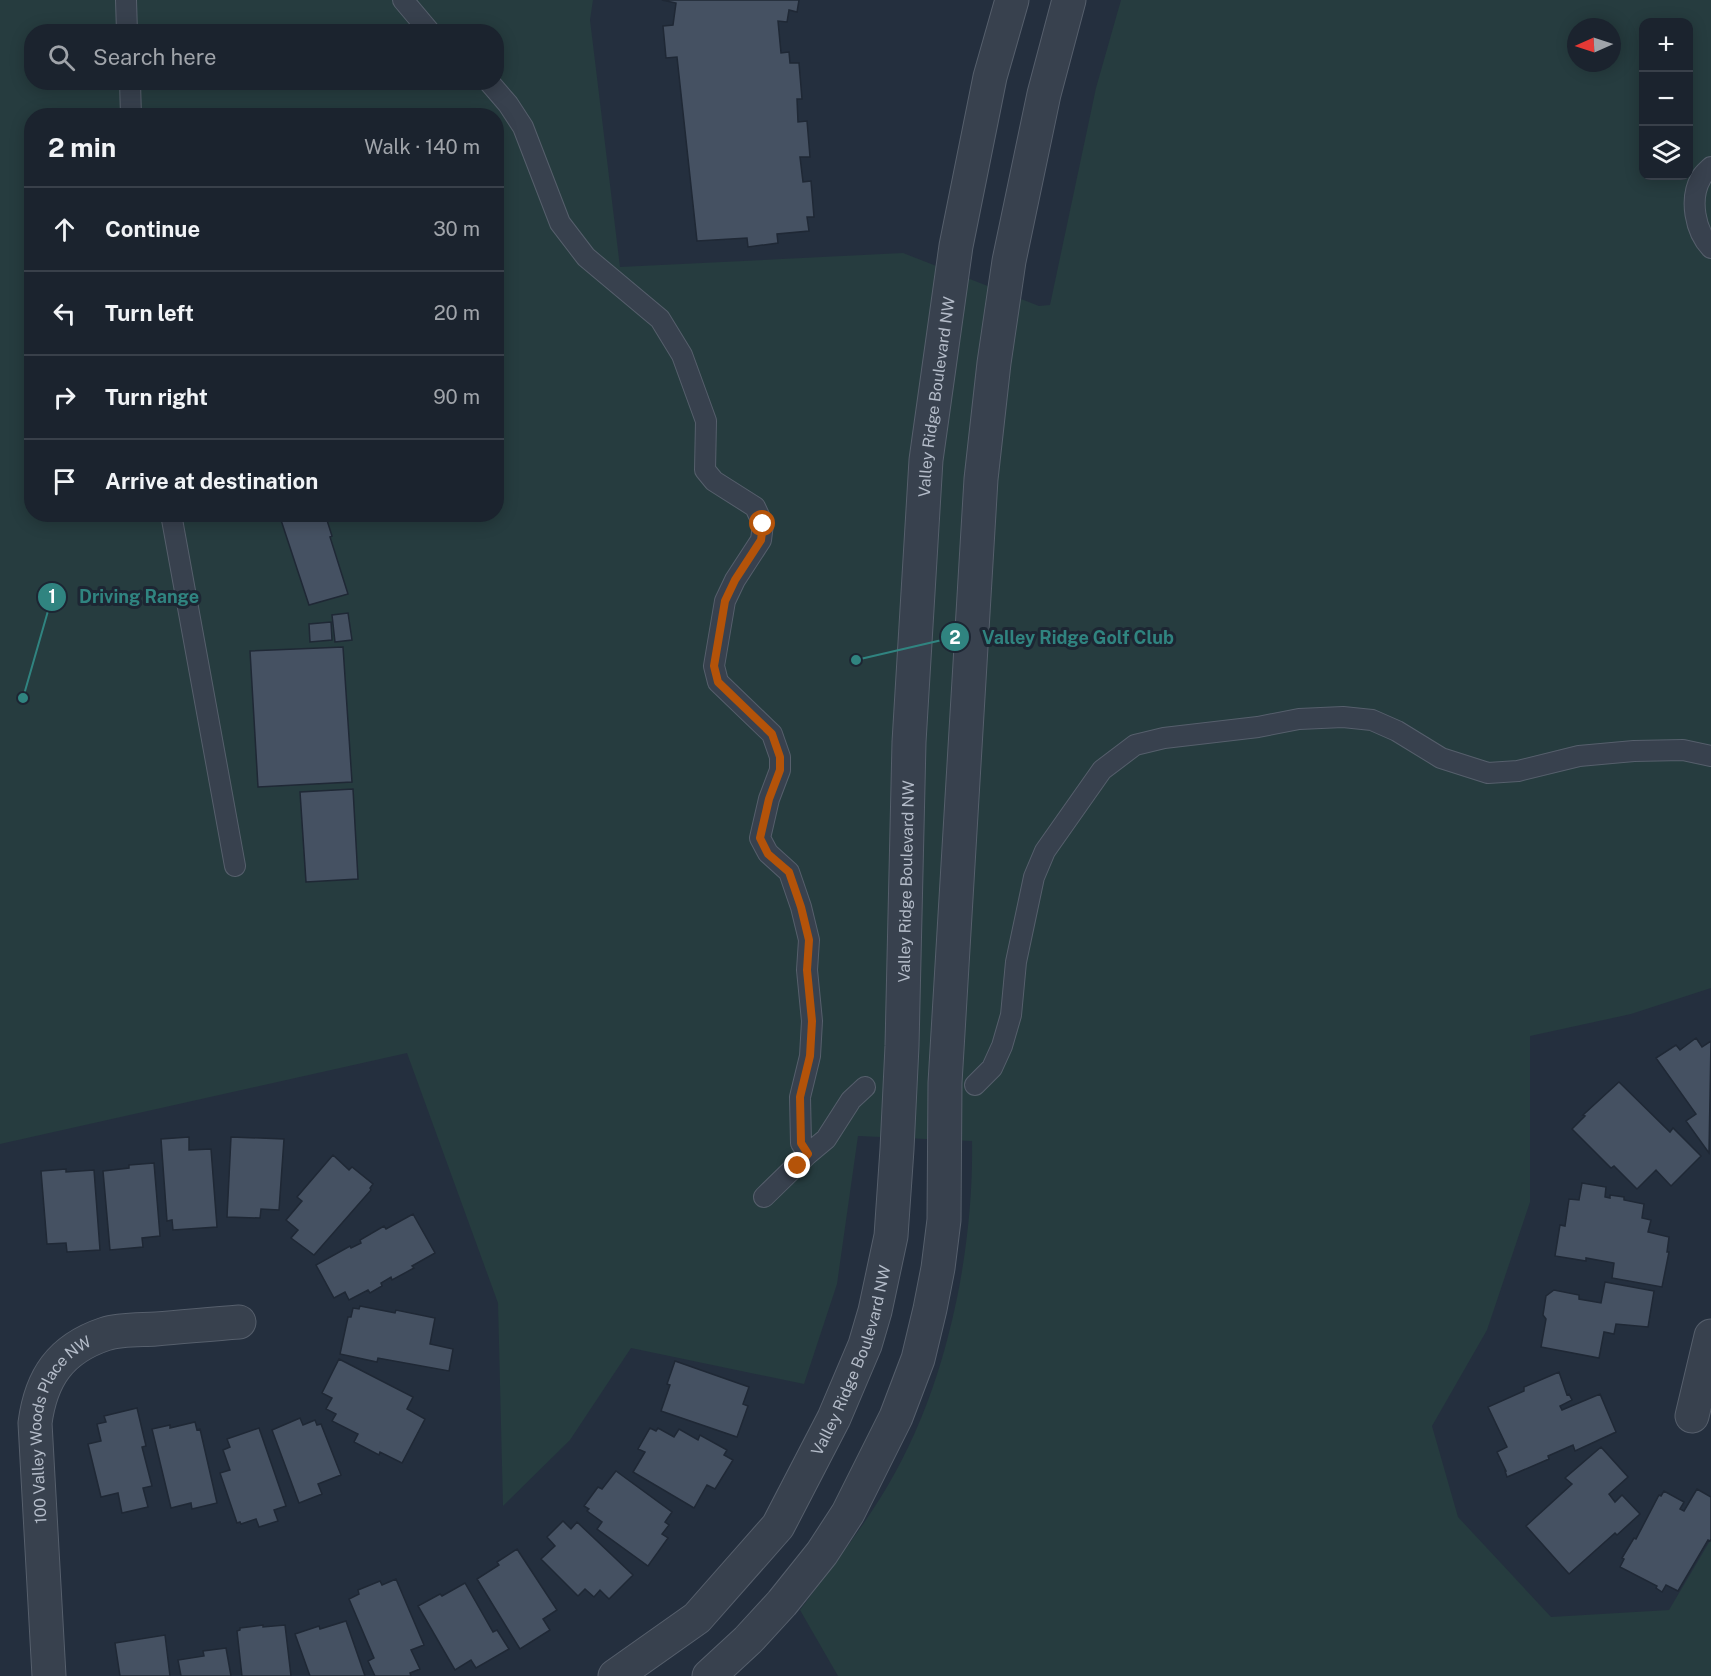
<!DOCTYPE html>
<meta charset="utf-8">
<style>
:root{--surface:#1b232e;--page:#282f3a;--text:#f1f3f6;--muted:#a0a4aa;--line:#39404a}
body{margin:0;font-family:"Public Sans",sans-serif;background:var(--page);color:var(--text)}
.controls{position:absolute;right:18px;top:18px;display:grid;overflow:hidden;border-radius:12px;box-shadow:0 3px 15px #0003}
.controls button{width:54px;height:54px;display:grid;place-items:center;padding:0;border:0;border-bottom:2px solid var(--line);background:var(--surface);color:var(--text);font:30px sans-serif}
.compass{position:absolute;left:1567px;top:18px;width:54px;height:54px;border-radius:50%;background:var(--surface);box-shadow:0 3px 15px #0003;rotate:267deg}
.stop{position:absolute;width:18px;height:18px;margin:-14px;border:4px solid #b45309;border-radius:50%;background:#fff}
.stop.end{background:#b45309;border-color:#fff;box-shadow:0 2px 6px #0008}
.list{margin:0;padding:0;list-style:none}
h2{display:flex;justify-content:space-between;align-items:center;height:78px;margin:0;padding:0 24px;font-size:26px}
h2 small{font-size:20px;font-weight:400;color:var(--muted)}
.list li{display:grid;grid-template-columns:39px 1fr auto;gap:18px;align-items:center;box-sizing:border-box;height:84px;padding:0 24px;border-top:2px solid var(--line)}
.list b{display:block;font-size:22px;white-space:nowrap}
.list em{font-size:20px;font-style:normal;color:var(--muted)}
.icon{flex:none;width:33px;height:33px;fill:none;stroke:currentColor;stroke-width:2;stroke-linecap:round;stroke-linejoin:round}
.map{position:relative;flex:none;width:1711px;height:1676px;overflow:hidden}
.search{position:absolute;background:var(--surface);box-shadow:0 3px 15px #0003;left:24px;top:24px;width:480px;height:66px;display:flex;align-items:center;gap:15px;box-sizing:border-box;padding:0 21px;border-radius:24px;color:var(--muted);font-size:22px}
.panel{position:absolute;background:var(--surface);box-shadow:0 3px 15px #0003;left:24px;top:108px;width:480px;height:414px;border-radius:24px}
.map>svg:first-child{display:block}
</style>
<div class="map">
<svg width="1711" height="1676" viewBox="0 0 1711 1676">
<rect width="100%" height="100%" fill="#242f3e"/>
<path fill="#263c3f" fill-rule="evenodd" d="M0,0H593L590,20L620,267L903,253L1039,306L1050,305L1096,88L1121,0H1711V988L1631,1014L1530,1036V1202L1487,1330L1432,1426L1458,1517L1551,1617L1669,1610L1711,1539V1676H838L800,1610C833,1565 869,1521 896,1471C948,1377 974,1248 972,1141L858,1136L837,1284L804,1384L631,1348L570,1440L503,1506L498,1303L407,1053L0,1144ZM1644,22H1688V176H1644ZM1576,27H1612V63H1576ZM32,32H496V82H32ZM32,116H496V514H32Z"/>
<path fill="#455162" stroke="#1f2835" stroke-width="1.5" d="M662,0H799L797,12L789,10L787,22L778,21L781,53L789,52L790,63H799L802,99H797L798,122L807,121L810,157H800L803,182L811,181L814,217H807L809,231L777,234L778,243L748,247L747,238L697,241L677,57L666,58L663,26L673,25L676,3Z
M279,514H325L332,536L330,537L348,594L309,605Z
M348,613L352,640L335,642L332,615Z
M331,622L332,640L310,642L309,624Z
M343,647L352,782L258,787L250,651Z
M353,789L358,879L306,882L300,792Z
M1696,1038L1702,1047L1711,1041L1709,1153L1686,1121L1696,1114L1656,1058L1676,1045L1680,1050Z
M1619,1082L1670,1132L1673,1128L1701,1156L1671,1186L1656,1170L1637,1189L1614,1166L1611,1168L1572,1129L1585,1116L1583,1115Z
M189,1137V1150L211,1149L217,1227L173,1230L172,1220L167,1221L161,1139Z
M231,1137L284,1139L279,1210L261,1209L260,1218L227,1217Z
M333,1155L349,1170L352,1167L373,1184L370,1188L371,1190L314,1255L291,1238L298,1230L286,1220L302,1201L297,1197Z
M154,1163L160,1236L142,1238L143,1247L110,1250L103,1171L129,1168V1165Z
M66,1169V1172L94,1170L100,1250L67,1252L66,1243L47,1244L41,1171Z
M1582,1183L1606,1187L1605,1197L1610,1198V1195L1624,1197V1200L1644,1204L1642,1218L1651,1220L1648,1232L1669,1237L1667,1252H1669L1662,1287L1612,1278L1614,1263L1586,1258V1261L1555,1256L1560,1225L1565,1226L1569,1199L1579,1200Z
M413,1214L435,1253L412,1266L414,1268L392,1280L391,1277L381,1283L382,1286L370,1293L368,1290L349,1300L345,1292L334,1298L316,1265L350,1246L351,1248L361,1243L360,1240L384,1226L386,1229Z
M1605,1282L1654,1291L1648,1327L1616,1324L1614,1334L1604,1332L1599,1358L1541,1347L1546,1319L1543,1315L1546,1296L1554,1290L1579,1295V1299L1601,1303Z
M360,1306L395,1313L396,1310L435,1318L430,1344L453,1349L449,1371L378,1358L377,1362L340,1354L348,1317H351L353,1308L359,1309Z
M339,1359L413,1397L407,1409L425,1419L402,1463L380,1452L379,1455L354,1442L358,1434L332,1421L336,1414L326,1409L332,1398L322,1393Z
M675,1361L749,1387L743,1404L748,1406L737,1437L661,1411L670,1385L667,1384Z
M1559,1372L1567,1395L1569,1394L1572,1400L1560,1406L1562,1410L1600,1394L1616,1432L1575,1451L1573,1445L1548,1456L1549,1459L1507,1477L1505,1471H1506L1497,1452L1507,1447L1488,1407L1524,1391V1387Z
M137,1408L146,1446L142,1447L152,1486L143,1488L148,1507L122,1513L118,1493L101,1497L88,1444L101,1441L97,1424L106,1422L104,1416Z
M300,1418L303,1425L315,1420L317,1425L321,1424L341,1475L318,1484L322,1494L299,1503L272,1430Z
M195,1422L197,1430L200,1429L217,1503L192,1509L191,1503L171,1508L152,1429L170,1425V1428Z
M259,1428L286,1506L274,1510L278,1521L259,1527L256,1519L241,1524L240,1522L237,1523L220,1473L230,1470L223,1450L230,1447L227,1439Z
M650,1428L656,1431L658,1428L674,1437L679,1429L698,1440L700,1435L727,1450L724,1455L733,1460L715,1489L707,1485L694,1508L633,1472L645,1452L638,1449Z
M1601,1447L1628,1477L1609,1494L1615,1502L1622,1495L1640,1514L1617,1535L1615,1533L1569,1574L1526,1526L1572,1484L1565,1478Z
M616,1471L672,1512L665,1522L669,1525L662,1534L668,1538L648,1566L597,1529L602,1522L587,1511L589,1509L584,1506L598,1487L602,1489Z
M1697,1489L1711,1497V1539L1710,1541L1708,1540L1678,1591L1666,1585L1662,1592L1656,1588L1657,1586L1620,1567L1624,1559L1622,1558L1634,1538L1636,1539L1659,1495L1661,1496L1664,1491L1684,1502L1680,1509L1684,1511Z
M563,1521L571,1529L577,1522L633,1575L609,1599L600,1590L594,1597L585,1589L578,1596L541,1559L555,1546L547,1537Z
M517,1549L557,1610L543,1619L550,1630L520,1649L477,1579L499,1565L497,1562Z
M396,1579L424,1645L411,1650L420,1669L410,1673L411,1676H375L368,1661L374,1658L349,1599L359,1594L358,1590L380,1581L382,1585Z
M465,1583L493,1632L497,1630L509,1649L476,1668L471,1660L455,1670L418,1606L440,1594L442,1596Z
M346,1621L365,1676H310L295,1634L319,1626L320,1629Z
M263,1625V1627L285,1625L291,1676H242L237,1631L240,1630V1628Z
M165,1635L170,1676H120L115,1643Z
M226,1648L231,1676H181L178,1660L204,1656L203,1651Z"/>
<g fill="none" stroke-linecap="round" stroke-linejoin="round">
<g stroke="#565f6c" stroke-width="22">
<path id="lane" d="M126,0L127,32
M403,0L430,32
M130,82L131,116
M489,82L508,104L523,127L560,223L586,257L660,319L682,355L706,421L705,470L714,481L755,507L763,524L761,540L735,580L725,601L714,666L718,682L772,734L780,757V770L769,799L760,838L768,853L789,872L801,907L809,940L807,970L812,1021L810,1056L800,1097L801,1143L808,1154L826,1139L851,1100L865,1087
M1711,167C1708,170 1703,174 1701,178C1689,199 1695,231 1711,248
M171,514L235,866
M975,1085L992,1068L1002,1046L1011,1015L1016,962L1034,877L1045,851L1102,770L1135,745L1164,738L1258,727L1299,719L1343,717L1372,720L1397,731L1441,758L1488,773L1518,771L1579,756L1634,751L1683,750L1711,756
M764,1197L808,1154"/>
</g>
<g stroke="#565f6c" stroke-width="35">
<g id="street">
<path d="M1692,1416L1711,1336"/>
<path id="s1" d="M49,1676L35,1423C41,1378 60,1349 105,1334C120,1329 140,1330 156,1329C183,1327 211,1324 239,1322"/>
<path id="s2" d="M615,1676L697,1618L778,1526L834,1418L865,1345L875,1311L891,1236L897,1149L902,1046L909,742L926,460L956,246L990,77L1012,0"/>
<path d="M709,1676L748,1640L782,1603L822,1553L848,1513L896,1417L918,1359L930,1309L938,1268L944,1220L945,1083L981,479L994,363L1009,261L1044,94L1069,0"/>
</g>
</g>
<use href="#lane" stroke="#38414e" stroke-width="20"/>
<use href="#street" stroke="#38414e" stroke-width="33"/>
</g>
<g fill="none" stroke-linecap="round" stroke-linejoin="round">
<path stroke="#b45309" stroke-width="8" d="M763,524L761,540L735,580L725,601L714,666L718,682L772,734L780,757V770L769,799L760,838L768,854L789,872L801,907L809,940L807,970L812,1021L810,1056L800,1097L801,1143L808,1154L798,1166"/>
</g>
<g text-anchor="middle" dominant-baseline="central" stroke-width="6" stroke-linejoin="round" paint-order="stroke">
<g font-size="16" fill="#b4bcc9" stroke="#1d2633">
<text stroke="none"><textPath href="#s2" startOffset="1377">Valley Ridge Boulevard NW</textPath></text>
<text stroke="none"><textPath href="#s2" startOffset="891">Valley Ridge Boulevard NW</textPath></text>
<text stroke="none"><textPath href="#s2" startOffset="405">Valley Ridge Boulevard NW</textPath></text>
<text stroke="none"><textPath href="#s1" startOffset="255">100 Valley Woods Place NW</textPath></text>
</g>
</g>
<path fill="none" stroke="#308480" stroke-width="2" d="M23 698L52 597M856 660L955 637"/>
<g fill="#308480" stroke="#1d2633" stroke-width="2">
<circle cx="23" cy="698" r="6"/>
<circle cx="856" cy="660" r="6"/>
<circle cx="52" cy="597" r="15"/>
<circle cx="955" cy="637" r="15"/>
</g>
<g font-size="18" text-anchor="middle" font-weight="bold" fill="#fff">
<text x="52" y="603">1</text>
<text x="955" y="644">2</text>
</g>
<g font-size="18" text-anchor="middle" font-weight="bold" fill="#308480" stroke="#1d2633" stroke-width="6" stroke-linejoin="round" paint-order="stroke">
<text x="139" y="603">Driving Range</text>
<text x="1078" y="644">Valley Ridge Golf Club</text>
</g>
</svg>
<div class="controls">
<button>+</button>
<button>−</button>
<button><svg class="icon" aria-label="layers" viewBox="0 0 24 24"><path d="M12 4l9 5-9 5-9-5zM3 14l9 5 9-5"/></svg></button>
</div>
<svg class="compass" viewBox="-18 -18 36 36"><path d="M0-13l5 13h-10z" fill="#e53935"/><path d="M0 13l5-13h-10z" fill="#a0a4aa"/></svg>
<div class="stop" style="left:763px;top:524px"></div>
<div class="stop end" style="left:798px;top:1166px"></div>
<div class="search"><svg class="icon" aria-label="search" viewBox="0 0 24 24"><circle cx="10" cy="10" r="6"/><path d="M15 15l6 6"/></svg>Search here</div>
<section class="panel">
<h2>2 min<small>Walk · 140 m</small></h2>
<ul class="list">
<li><svg class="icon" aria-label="ahead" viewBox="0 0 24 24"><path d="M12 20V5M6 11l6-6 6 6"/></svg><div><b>Continue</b></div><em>30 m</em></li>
<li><svg class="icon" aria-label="left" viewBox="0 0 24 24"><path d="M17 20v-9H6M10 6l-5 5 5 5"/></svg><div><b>Turn left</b></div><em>20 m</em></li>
<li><svg class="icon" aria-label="right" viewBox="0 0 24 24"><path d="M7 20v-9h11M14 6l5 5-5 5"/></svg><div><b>Turn right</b></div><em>90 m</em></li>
<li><svg class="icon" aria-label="arrive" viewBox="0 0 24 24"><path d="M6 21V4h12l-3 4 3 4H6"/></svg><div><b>Arrive at destination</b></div></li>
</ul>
</section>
</div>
